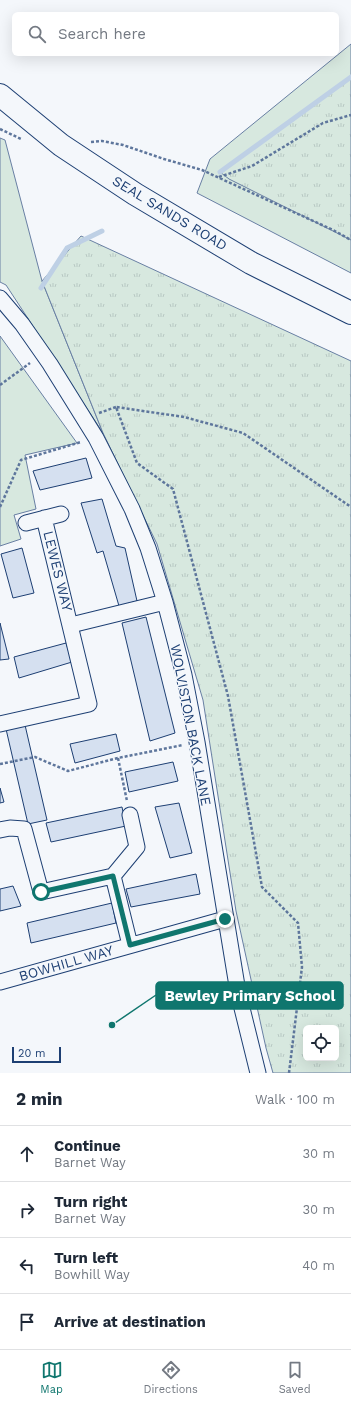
<!DOCTYPE html>
<meta charset="utf-8">
<style>
:root{--surface:#fff;--page:#f6f6f7;--text:#1f2937;--muted:#747a83;--line:#e0e1e3;--accent:#0f766e}
body{margin:0;font-family:"Work Sans",sans-serif;background:var(--page);color:var(--text)}
.controls{position:absolute;right:12px;bottom:12px;display:grid;overflow:hidden;border-radius:6px;box-shadow:0 4px 16px #0002}
.controls button{width:36px;height:36px;display:grid;place-items:center;padding:0;border:0;border-bottom:1px solid var(--line);background:var(--surface);color:var(--text);font:20px sans-serif}
.scale{position:absolute;left:12px;bottom:10px;width:49px;box-sizing:border-box;padding-left:4px;border:2px solid #1d3f73;border-top:0;font-size:11px;line-height:14px;white-space:nowrap;color:#1d3f73;-webkit-text-stroke:3px #f4f7fb;paint-order:stroke}
.stop{position:absolute;width:12px;height:12px;margin:-9px;border:3px solid #0f766e;border-radius:50%;background:#fff}
.stop.end{background:#0f766e;border-color:#fff;box-shadow:0 1px 4px #0008}
.list{margin:0;padding:0;list-style:none}
h2{display:flex;justify-content:space-between;align-items:center;height:52px;margin:0;padding:0 16px;font-size:17px}
h2 small{font-size:13px;font-weight:400;color:var(--muted)}
.list li{display:grid;grid-template-columns:26px 1fr auto;gap:12px;align-items:center;box-sizing:border-box;height:56px;padding:0 16px;border-top:1px solid var(--line)}
.list b{display:block;font-size:15px;white-space:nowrap}
.list p{margin:0;font-size:13px;white-space:nowrap;color:var(--muted)}
.list em{font-size:13px;font-style:normal;color:var(--muted)}
.icon{flex:none;width:22px;height:22px;fill:none;stroke:currentColor;stroke-width:2;stroke-linecap:round;stroke-linejoin:round}
.map{position:relative;flex:none;width:351px;height:1073px;overflow:hidden}
.search{position:absolute;background:var(--surface);box-shadow:0 4px 16px #0002;left:12px;right:12px;top:12px;height:44px;display:flex;align-items:center;gap:10px;box-sizing:border-box;padding:0 14px;border-radius:6px;color:var(--muted);font-size:15px}
.sheet{height:276px;background:var(--surface)}
nav{display:flex;justify-content:space-around;align-items:center;box-sizing:border-box;height:56px;border-top:1px solid var(--line);background:var(--surface);font-size:11px;color:var(--muted)}
nav a{display:grid;justify-items:center;gap:2px}
nav .on{color:var(--accent)}
.map>svg:first-child{display:block}
</style>
<div class="map">
<svg width="351" height="1073" viewBox="0 0 351 1073">
<defs>
<pattern id="park-tufts" width="24" height="20" patternUnits="userSpaceOnUse"><rect width="24" height="20" fill="#d7e8df"/><path d="M3 7l-1-3M5 7V3M7 7l1-3M15 17l-1-3M17 17v-4M19 17l1-3" fill="none" stroke="#b8c8c3"/></pattern>
</defs>
<rect width="100%" height="100%" fill="#f4f7fb"/>
<path fill="#d7e8df" stroke="#687fa3" d="M351,44V273L197,193L210,159Z
M0,138L5,140L42,281L103,433L6,285L0,282Z
M0,336L77,443L25,455L36,509L14,515L21,539L0,546Z"/>
<path fill="url(#park-tufts)" stroke="#687fa3" fill-rule="evenodd" d="M351,77V240L229,179L220,172Z
M81,236L351,361V1073H273L266,1048L236,911L203,700L157,544L103,433L42,281ZM306,1028H336V1058H306Z"/>
<g fill="none" stroke-linecap="round" stroke-linejoin="round">
<path stroke="#bed0e5" stroke-width="5" d="M220,172L351,77
M41,288L67,248L102,231"/>
</g>
<path fill="#d5e0f0" stroke="#1d3f73" d="M86,458L92,478L40,490L33,471Z
M102,499L116,546L125,548L137,601L119,606L103,551L97,553L81,503Z
M22,548L34,593L13,598L1,554Z
M146,617L175,733L150,741L122,623Z
M0,623L9,659L0,660Z
M66,643L72,662L19,678L14,657Z
M25,725L47,820L28,824L6,729Z
M116,734L120,751L75,763L70,744Z
M173,762L178,781L129,792L125,772Z
M0,788L4,802L0,803Z
M179,803L192,853L170,858L155,807Z
M122,807L126,826L51,842L46,823Z
M196,874L200,894L131,907L126,889Z
M13,886L21,906L0,911V889Z
M112,903L116,923L31,943L27,923Z"/>
<g fill="none" stroke-linecap="round" stroke-linejoin="round">
<g stroke="#1d3f73" stroke-width="17">
<path id="street" d="M0,298L22,324L50,364L96,438L132,509L148,548L165,602L184,675L197,742L238,992L258,1073
M26,523L61,514
M71,625L165,602
M0,724L89,704L44,518
M0,830L10,828L24,829L41,892L113,876L137,847L130,815
M113,876L130,945
M0,982L225,919"/>
</g>
<g stroke="#1d3f73" stroke-width="24">
<path id="primary" d="M0,95L61,145L135,194L251,263L351,313"/>
</g>
<path stroke="#5e769c" stroke-width="2.5" stroke-dasharray="3 2" stroke-linecap="butt" d="M0,129L21,139
M91,142L102,141L123,145L164,159L202,170L333,230L351,240
M219,177L252,166L323,123L351,115
M0,385L30,363
M99,413L116,407
M0,507L21,460L81,442
M118,758L127,801
M0,764L35,757L68,771L118,758L183,745
M289,1073L302,967L298,923L262,887L228,696L173,489L137,463L116,407L184,417L243,433L351,507"/>
<use href="#street" stroke="#f4f7fb" stroke-width="15"/>
<use href="#primary" stroke="#f4f7fb" stroke-width="22"/>
</g>
<g fill="none" stroke-linecap="round" stroke-linejoin="round">
<path stroke="#0f766e" stroke-width="5" d="M41,892L113,876L130,945L225,919"/>
</g>
<g text-anchor="middle" dominant-baseline="central" stroke-width="3" stroke-linejoin="round" paint-order="stroke">
<g font-size="14" fill="#1d3f73" stroke="#f4f7fb">
<text transform="translate(170 213) rotate(31)">SEAL SANDS ROAD</text>
<text transform="translate(58 571) rotate(76)">LEWES WAY</text>
<text transform="translate(191 725) rotate(79)">WOLVISTON BACK LANE</text>
<text transform="translate(66 963) rotate(-16)">BOWHILL WAY</text>
</g>
</g>
<path fill="none" stroke="#0f766e" stroke-width="1.5" d="M112 1025L156 995"/>
<circle fill="#0f766e" stroke="#f4f7fb" stroke-width="1.5" cx="112" cy="1025" r="4"/>
<rect fill="#0f766e" stroke="#0f766e" stroke-width="1.5" x="156" y="982" width="187" height="27" rx="4"/>
<g font-size="15" text-anchor="middle" font-weight="bold" fill="#fff">
<text x="250" y="1001">Bewley Primary School</text>
</g>
</svg>
<div class="controls">
<button><svg class="icon" aria-label="locate" viewBox="0 0 24 24"><circle cx="12" cy="12" r="6"/><path d="M12 2v4M12 18v4M2 12h4M18 12h4"/></svg></button>
</div>
<div class="scale">20 m</div>
<div class="stop" style="left:41px;top:892px"></div>
<div class="stop end" style="left:225px;top:919px"></div>
<div class="search"><svg class="icon" aria-label="search" viewBox="0 0 24 24"><circle cx="10" cy="10" r="6"/><path d="M15 15l6 6"/></svg>Search here</div>
</div>
<section class="sheet">
<h2>2 min<small>Walk · 100 m</small></h2>
<ul class="list">
<li><svg class="icon" aria-label="ahead" viewBox="0 0 24 24"><path d="M12 20V5M6 11l6-6 6 6"/></svg><div><b>Continue</b><p>Barnet Way</p></div><em>30 m</em></li>
<li><svg class="icon" aria-label="right" viewBox="0 0 24 24"><path d="M7 20v-9h11M14 6l5 5-5 5"/></svg><div><b>Turn right</b><p>Barnet Way</p></div><em>30 m</em></li>
<li><svg class="icon" aria-label="left" viewBox="0 0 24 24"><path d="M17 20v-9H6M10 6l-5 5 5 5"/></svg><div><b>Turn left</b><p>Bowhill Way</p></div><em>40 m</em></li>
<li><svg class="icon" aria-label="arrive" viewBox="0 0 24 24"><path d="M6 21V4h12l-3 4 3 4H6"/></svg><div><b>Arrive at destination</b></div></li>
</ul>
</section>
<nav>
<a class="on"><svg class="icon" aria-label="map" viewBox="0 0 24 24"><path d="M3 6l6-2 6 2 6-2v14l-6 2-6-2-6 2zM9 4v14M15 6v14"/></svg>Map</a>
<a><svg class="icon" aria-label="directions" viewBox="0 0 24 24"><path d="M12 3l9 9-9 9-9-9zM9 14v-3h6M13 9l2 2-2 2"/></svg>Directions</a>
<a><svg class="icon" aria-label="saved" viewBox="0 0 24 24"><path d="M7 4h10v16l-5-4-5 4z"/></svg>Saved</a>
</nav>
